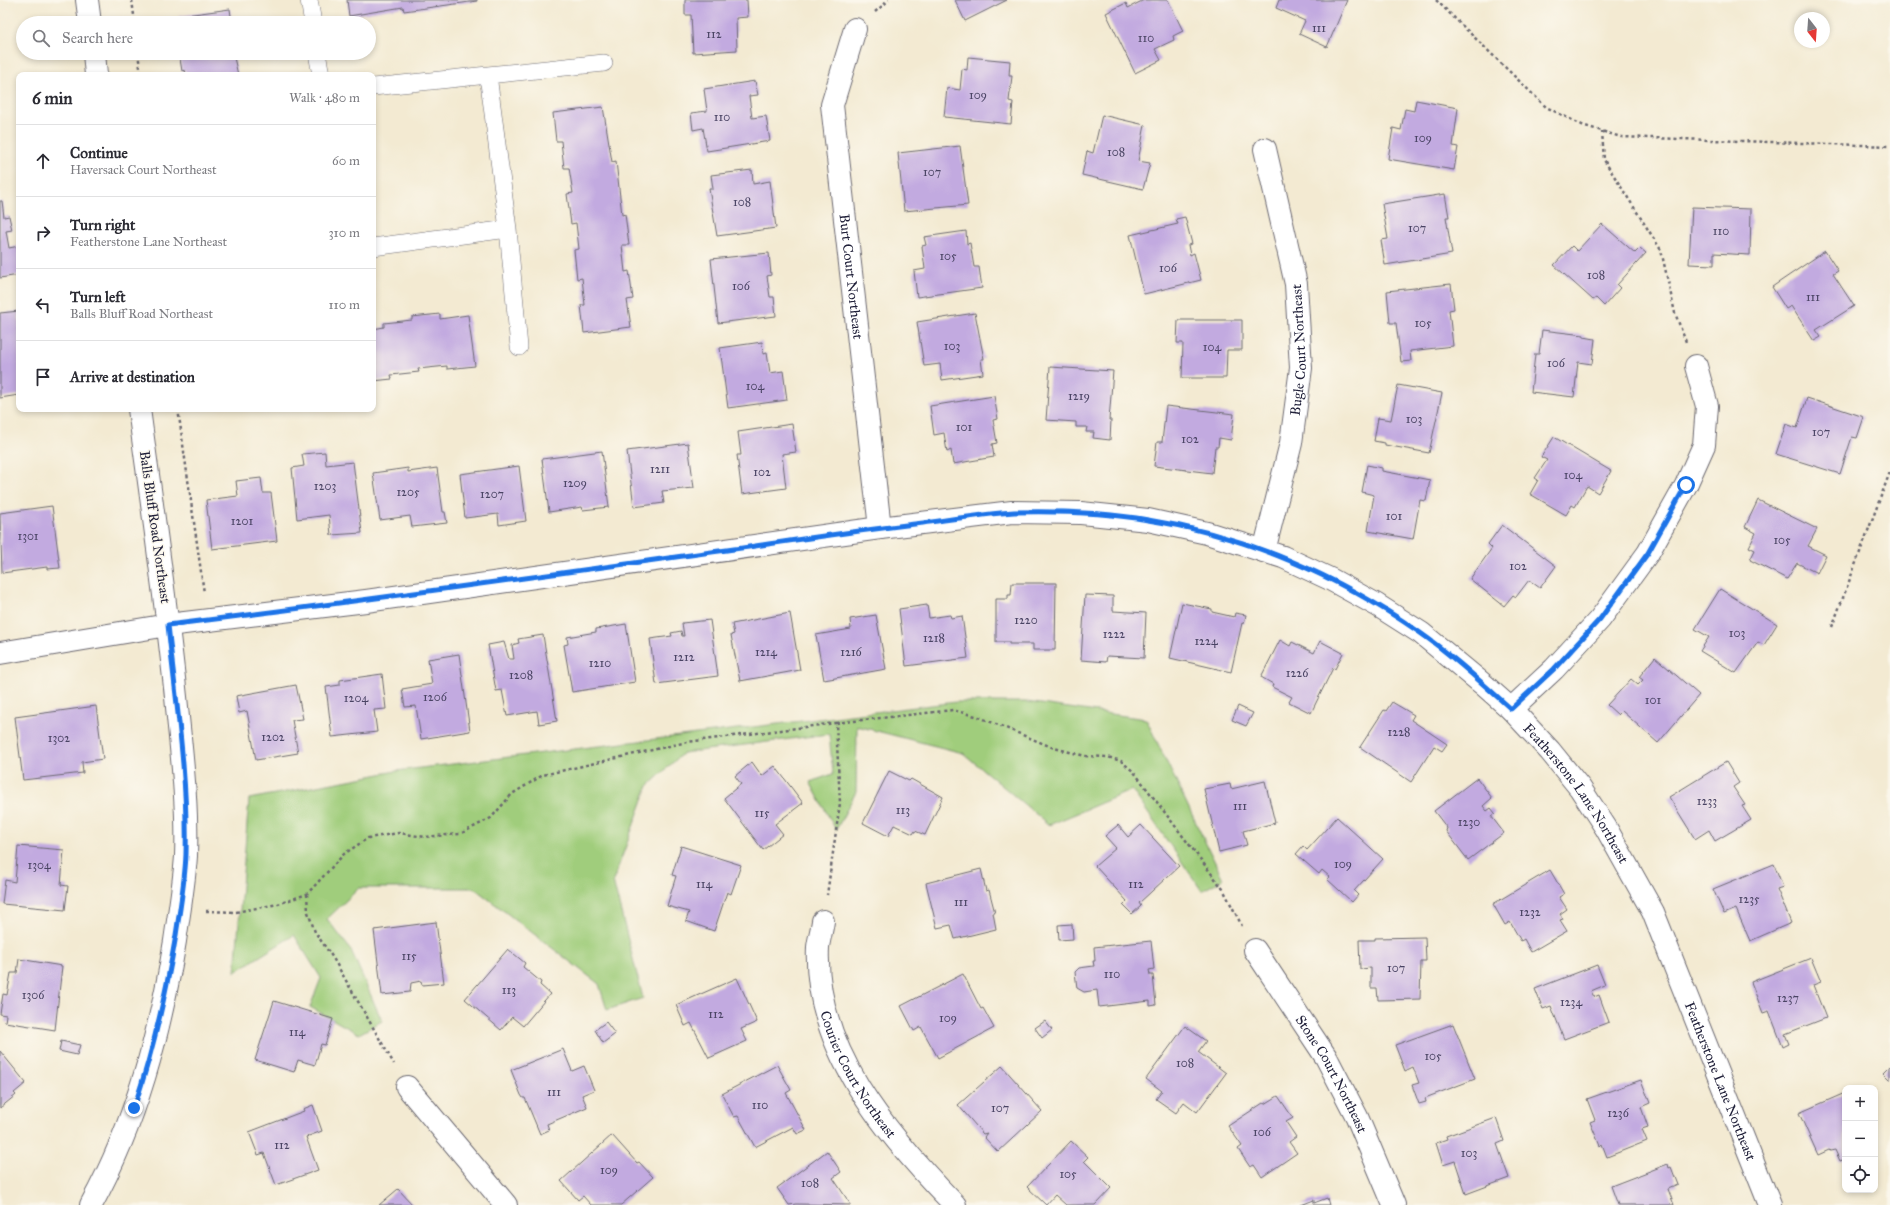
<!DOCTYPE html>
<meta charset="utf-8">
<style>
:root{--surface:#fff;--page:#f2f2f3;--text:#2b2b33;--muted:#7c7c81;--line:#e1e1e2}
body{margin:0;font-family:"IM FELL Great Primer",serif;background:var(--page);color:var(--text)}
.controls{position:absolute;right:12px;bottom:12px;display:grid;overflow:hidden;border-radius:8px;box-shadow:0 2px 6px #0003}
.controls button{width:36px;height:36px;display:grid;place-items:center;padding:0;border:0;border-bottom:1px solid var(--line);background:var(--surface);color:var(--text);font:20px sans-serif}
.compass{position:absolute;left:1794px;top:12px;width:36px;height:36px;border-radius:50%;background:var(--surface);box-shadow:0 2px 6px #0003;rotate:163deg}
.stop{position:absolute;width:12px;height:12px;margin:-9px;border:3px solid #1a73e8;border-radius:50%;background:#fff}
.stop.end{background:#1a73e8;border-color:#fff;box-shadow:0 1px 4px #0008}
.list{margin:0;padding:0;list-style:none}
h2{display:flex;justify-content:space-between;align-items:center;height:52px;margin:0;padding:0 16px;font-size:17px}
h2 small{font-size:13px;font-weight:400;color:var(--muted)}
.list li{display:grid;grid-template-columns:26px 1fr auto;gap:12px;align-items:center;box-sizing:border-box;height:72px;padding:0 16px;border-top:1px solid var(--line)}
.list b{display:block;font-size:15px;white-space:nowrap}
.list p{margin:0;font-size:13px;white-space:nowrap;color:var(--muted)}
.list em{font-size:13px;font-style:normal;color:var(--muted)}
.icon{flex:none;width:22px;height:22px;fill:none;stroke:currentColor;stroke-width:2;stroke-linecap:round;stroke-linejoin:round}
.map{position:relative;flex:none;width:1890px;height:1205px;overflow:hidden}
.search{position:absolute;background:var(--surface);box-shadow:0 2px 6px #0003;left:16px;top:16px;width:360px;height:44px;display:flex;align-items:center;gap:10px;box-sizing:border-box;padding:0 14px;border-radius:22px;color:var(--muted);font-size:15px}
.panel{position:absolute;background:var(--surface);box-shadow:0 2px 6px #0003;left:16px;top:72px;width:360px;height:340px;border-radius:8px}
.map>svg:first-child{display:block}
</style>
<div class="map">
<svg width="1890" height="1205" viewBox="0 0 1890 1205">
<rect width="100%" height="100%" fill="#fbf7ec"/>
<filter id="ink" filterUnits="userSpaceOnUse"><feTurbulence type="fractalNoise" baseFrequency=".025" numOctaves="2"/><feDisplacementMap in="SourceGraphic" scale="8" xChannelSelector="R" yChannelSelector="G"/><feConvolveMatrix kernelMatrix="1 2 1 2 8 2 1 2 1" color-interpolation-filters="sRGB"/></filter>
<filter id="wash" filterUnits="userSpaceOnUse"><feTurbulence type="fractalNoise" baseFrequency=".012" numOctaves="4" result="noise"/><feDisplacementMap in="SourceGraphic" scale="16" xChannelSelector="R" yChannelSelector="G"/><feGaussianBlur stdDeviation="0.9" result="paint"/><feColorMatrix in="noise" values="0 0 0 0 0 0 0 0 0 0 0 0 0 0 0 0 0 1.4 0 .05"/><feComposite in="paint" operator="in"/></filter>
<g filter="url(#wash)">
<rect width="100%" height="100%" fill="#f3ead2"/>
<path fill="#a0cd7b" stroke="#61785b" d="M956,702H1027L1146,719L1223,879L1202,891L1132,790L1049,825L963,753L857,726L856,792L836,830L810,782L833,774L829,734L683,753L648,786L613,881L643,998L607,1010L599,984L474,888H359L327,919L351,950L382,1021L359,1034L310,1007L321,978L294,935L235,972L249,799L396,771Z"/>
<g id="blocks">
<path fill="#c2aae0" d="M347,0H477V1L404,11L403,7L349,16Z
M685,0H747L748,17L736,18L737,50L693,53L691,15H685Z
M955,0H1007L965,21Z
M1144,0H1168L1183,31L1173,36L1174,40L1155,49L1161,60L1135,73L1106,13L1126,3L1128,8Z
M1279,0H1347L1327,47L1299,34L1305,21L1276,8Z
M230,9L232,23H180L179,16Z
M179,53H233L238,75H186L185,70L182,71Z
M968,57L1010,61L1009,76H1012L1009,101L1013,102L1011,124L944,117L947,88L960,90L962,69L967,70Z
M755,81L758,95L749,96L752,118L766,116L770,141L707,151L703,128L693,130L691,113L707,111L704,89Z
M1416,100L1458,108L1453,146L1458,147L1454,170L1388,159L1393,128L1401,130L1405,109L1414,111Z
M603,107L612,162L616,161L622,215L625,214L629,245H622L625,272L629,271L633,299L627,300L631,327L584,333L581,305H585L582,278L577,279L574,250L579,249L576,223L571,224L567,194L573,193L569,168H564L561,141H556L553,113Z
M1102,115L1145,125L1138,161L1150,163L1143,189L1082,175L1087,151L1093,153Z
M960,146L968,205L904,211L898,153Z
M752,170L753,184L770,181L776,228L717,236L709,189H713L711,175Z
M1445,194L1449,217H1446L1452,254L1385,265L1381,240L1388,239L1382,204Z
M0,201H2L4,217L9,216L12,230L6,231L9,248L19,246V275L0,278Z
M1692,207L1751,209L1750,255L1714,253V265L1689,264Z
M1185,217L1192,244L1188,245L1190,255L1194,253L1201,280L1144,294L1130,235L1178,224L1176,219Z
M1602,224L1635,253L1640,248L1646,253L1617,285L1620,288L1604,306L1596,298L1593,300L1554,265L1572,246L1577,251Z
M966,231L967,244L970,243L974,267H979L982,288L917,297L914,271L925,269L922,246L926,245L924,237Z
M1825,251L1838,271L1833,274L1854,306L1816,330L1821,337L1814,341L1791,306L1786,309L1772,287Z
M769,253L771,275L767,276L770,297H774L776,316L718,323L711,259Z
M1451,284L1454,309L1449,310L1453,346L1410,351L1411,361L1401,362L1396,323H1390L1387,291Z
M19,311V395L0,398V313Z
M975,313L984,359H981L983,374L942,380L940,364L924,366L917,322Z
M440,314V319L468,315L475,366L447,369V366L418,369L419,372L391,375L392,379L373,381V329L384,327V323L412,320V317Z
M1178,320H1242V350H1227L1226,378H1182L1183,343H1177Z
M1542,330L1584,335V337L1595,339L1592,364L1578,362L1574,397L1531,392L1535,354H1539Z
M762,342L763,354L767,353L770,373L783,371L787,400L728,408L720,348Z
M1050,367L1113,371L1109,420H1111L1110,440L1093,438L1094,432H1086L1087,427H1076V422L1046,420Z
M1398,385L1442,393L1429,453L1385,445V443L1374,441L1378,418L1391,420Z
M994,396L998,419L993,420L997,443L992,444L994,457L953,464L951,450L947,452L944,433L934,435L930,406Z
M1807,398L1864,417L1857,438L1852,437L1840,474L1776,454L1786,424L1797,428Z
M1166,406L1234,414L1231,440L1219,438L1218,447H1215L1212,473L1154,466L1157,442H1162Z
M792,424L796,452L782,454L786,488L742,494L737,455H741L738,432Z
M1554,437L1611,471L1598,493L1587,486L1575,507L1572,505L1566,515L1530,494L1538,480L1535,478L1547,460L1541,457Z
M688,443L694,488L662,491L664,503L634,507L627,451Z
M602,451L609,507L583,510L582,507L549,512L542,459Z
M325,452L326,465L353,462L362,533L331,535L329,515L297,519L292,468L304,466L302,454Z
M1367,465L1382,468V471L1430,480L1426,501L1420,500L1413,539L1368,531L1374,495L1362,492Z
M519,466L526,521L499,525L498,514L465,518L460,474Z
M408,468V472L437,468L443,512H445L447,523L412,527L410,516L380,520L373,473Z
M261,478L263,493H271L277,541L212,549L206,500L238,496L236,481Z
M1758,500L1817,529L1808,546L1826,555L1817,573L1797,563L1787,579L1750,560L1755,550L1749,547L1756,533L1745,527Z
M52,506L60,568L47,569V567L2,573L0,513Z
M1502,525L1556,566L1540,588L1529,580L1516,597L1513,595L1504,606L1470,579L1492,548L1488,544Z
M1012,583H1056L1055,650H1033V644H1009V642H996V599H1008V595H1011Z
M1720,589L1777,624L1764,645L1758,642L1736,673L1700,651L1709,637L1695,629Z
M1085,595L1113,596V611L1146,613L1144,658L1107,656L1106,662L1081,660Z
M1182,603L1212,609V612L1234,617L1235,613L1246,615L1244,624L1242,623L1231,672L1170,658Z
M927,605L929,618L950,615L951,618L962,616L968,658L906,666L899,609Z
M790,613L800,670L740,681L731,635L734,634L732,624Z
M876,615L886,669L824,680L816,635L851,629L850,619Z
M710,620L718,676L656,684L650,639L672,636L671,633L681,631L682,636H684L682,623Z
M626,624L635,682L572,692L564,645L568,644L567,637L596,632V629Z
M543,635L557,721L539,724L537,711L507,716L502,690L496,691L488,645L504,642L509,659H514L512,645L519,643L518,639Z
M1280,640L1290,646L1292,642L1314,653L1320,641L1343,653L1335,669L1333,668L1311,713L1289,702L1292,697L1272,687L1273,684L1261,677Z
M459,654L470,731L421,739L416,706L405,707L402,689L432,684L428,659Z
M1655,657L1699,695L1658,743L1622,711L1618,715L1607,705L1631,679L1638,685L1643,680L1639,677Z
M382,674L386,709L374,710L377,732L332,737L326,687L340,685V680Z
M296,685L303,719L292,720L298,753L256,760L247,711L239,713L236,696Z
M1392,702L1414,715L1411,720L1447,744L1442,751L1434,746L1411,782L1360,747L1384,710L1386,711Z
M96,706L103,759L82,762L83,773L23,780L15,717Z
M1238,706L1253,713L1246,726L1232,720Z
M752,762L762,776L775,766L803,803L775,824L783,834L763,850L724,798L741,784L735,776Z
M1726,762L1739,783L1733,787L1745,805L1742,806L1751,820L1715,841L1709,830L1695,839L1669,797Z
M889,771L909,781L911,779L943,797L925,835L915,831L913,834L894,825L888,836L863,823Z
M1477,778L1492,798L1483,806L1487,811L1491,808L1495,813L1491,816L1504,833L1468,860L1446,831L1447,828L1434,811Z
M1265,781L1275,823L1243,831L1247,845L1219,852L1204,789L1230,784L1231,789Z
M1337,817L1383,859L1354,891L1358,895L1352,902L1327,879L1330,877L1322,870L1319,874L1296,854L1303,846L1307,850Z
M1118,825L1128,837L1141,825L1179,866L1139,903L1141,906L1132,914L1123,905L1127,901L1095,866L1116,848L1105,836Z
M18,846L64,850L61,885L68,886L65,910L2,904L5,880L15,882Z
M681,846L741,865L731,894L727,892L714,931L686,921L689,912L667,906L676,876L672,875Z
M1774,864L1783,887L1777,889L1791,923L1750,941L1736,909L1724,914L1713,889Z
M981,869L986,891L989,890L995,913H993L996,929L955,939L951,925L937,928L926,883Z
M1550,870L1564,894L1559,897L1567,909L1560,914L1563,919L1560,920L1567,931L1531,952L1524,939L1521,941L1510,922L1505,925L1493,904Z
M436,922L444,983L422,985L421,981L411,983L410,992L382,995L374,930Z
M1072,924L1073,939L1059,940L1058,925Z
M1425,937L1426,961H1421L1420,999L1378,1000L1377,988H1371V968L1360,969L1359,940H1375V938Z
M1151,941L1154,969L1149,970L1150,975H1153L1156,1005L1150,1006V1001L1099,1007L1097,990L1084,992L1077,988L1075,972L1079,968L1094,966L1093,961H1095L1094,947Z
M508,949L525,963L523,967L541,982L540,985L550,994L523,1026L512,1017L501,1030L465,999Z
M1811,958L1821,982L1813,985L1826,1018L1785,1034L1789,1044L1783,1047L1769,1011L1763,1013L1751,982Z
M19,959L62,966L55,1030L5,1022L6,1015L0,1014L3,994L7,995L11,973H17Z
M1597,965L1605,985L1591,991L1594,997L1599,995L1609,1022L1564,1039L1551,1006L1543,1009L1535,989Z
M963,974L981,1009L983,1008L994,1028L938,1058L921,1027L914,1031L901,1006Z
M737,978L757,1022L741,1029L747,1041L709,1058L691,1023L685,1026L676,1005Z
M274,1001L333,1019L325,1045L321,1044L315,1065L298,1060L294,1072L255,1060Z
M1045,1021L1052,1030L1042,1038L1035,1028Z
M606,1022L615,1034L603,1043L595,1030Z
M1453,1024L1475,1079L1425,1098L1426,1102L1419,1104L1412,1085L1419,1083L1413,1067L1405,1071L1395,1045Z
M1185,1026L1206,1041L1198,1052L1226,1073L1197,1112L1184,1102L1176,1113L1156,1099L1162,1091L1146,1079Z
M61,1041L80,1045L77,1055L59,1051Z
M563,1049L572,1071L584,1066L594,1090L582,1095L587,1107L547,1124L549,1130L540,1134L525,1098H523L521,1095L511,1070Z
M0,1051L26,1083L14,1093L16,1095L0,1108Z
M777,1065L791,1090L786,1093L806,1130L797,1134L793,1127L755,1147L738,1116L734,1117L722,1094Z
M1002,1066L1042,1111L998,1152L984,1137L987,1133L983,1134L958,1105Z
M1890,1066V1080L1883,1073Z
M1641,1080L1650,1103L1641,1107L1648,1127L1642,1129L1647,1141L1607,1157L1602,1144L1600,1146L1590,1122L1595,1120L1587,1099Z
M1845,1093V1159L1840,1161L1835,1150L1830,1151L1829,1150L1818,1155L1799,1113Z
M1278,1096L1293,1118L1286,1122L1296,1137L1289,1142L1297,1153L1262,1177L1254,1165L1250,1167L1238,1149L1242,1146L1228,1126L1263,1103L1265,1104Z
M313,1105L322,1131L306,1137L318,1170L276,1185L264,1153L258,1155L249,1132L304,1111L303,1109Z
M1496,1118L1504,1141L1497,1144L1509,1178L1466,1194L1455,1161L1443,1165L1436,1143L1447,1139L1446,1136Z
M612,1135L637,1163L639,1162L653,1177L621,1205H591L583,1196L578,1200L561,1181Z
M1071,1141L1088,1157L1084,1161L1111,1188L1095,1205H1066L1055,1195L1046,1205L1027,1187Z
M827,1151L841,1172L833,1178L851,1205L796,1204L789,1205L777,1188Z
M1668,1164L1669,1168L1671,1167L1678,1185L1668,1189L1674,1205H1618L1611,1186Z
M398,1189L413,1205H379Z
M1327,1198L1329,1205H1301L1314,1200V1203Z"/>
</g>
</g>
<g filter="url(#ink)">
<use href="#blocks" fill-opacity="0" stroke="#6b6870" stroke-width="1"/>
<g fill="none" stroke-linecap="round" stroke-linejoin="round">
<g stroke="#6b6870" stroke-width="18">
<path id="service" d="M309,0L313,23
M317,53L321,75
M373,87L488,75
M508,229L488,75L604,63
M373,247L508,229L519,347"/>
</g>
<g stroke="#6b6870" stroke-width="24">
<g id="minor">
<path d="M87,0L90,23"/>
<path id="s1" d="M855,29L832,105L880,528"/>
<path d="M94,53L96,75"/>
<path id="s2" d="M1264,551L1291,443L1301,368L1296,284L1265,149"/>
<path id="s3" d="M0,653L168,625L366,601L880,528L1012,512L1081,513L1148,520L1207,533L1283,557L1330,579L1377,605L1421,633L1484,685L1511,709L1550,751L1580,788L1606,828L1653,912L1770,1205"/>
<path d="M1511,709L1554,669L1600,619L1648,553L1686,485L1704,445L1707,406L1696,366"/>
<path id="s4" d="M823,921C822,929 819,939 818,947C813,1049 888,1136 955,1205"/>
<path id="s5" d="M1255,950L1326,1057L1357,1117L1394,1205"/>
<path d="M407,1087L506,1205"/>
<path d="M91,1205C136,1123 160,1033 175,941C179,913 184,885 186,856C188,803 181,750 176,697C166,601 152,505 139,409"/>
</g>
</g>
<path stroke="#6b6870" stroke-width="2.5" stroke-dasharray="3 3" stroke-linecap="butt" d="M132,0L135,23
M1436,0L1546,107L1582,125L1621,137L1890,146
M875,12L889,0
M138,53L141,75
M1602,131L1604,160L1661,250L1675,313L1686,342
M178,409L204,593
M1832,627L1890,472
M836,723L953,710L979,717L1054,748L1085,756L1108,757L1121,761L1134,772L1223,889L1242,926
M307,894L308,912L315,932L333,958L394,1064
M206,911L236,912L278,904L307,894L344,854L368,838L399,833L425,837L460,834L491,818L512,794L543,775L687,742L836,723L840,803L827,895"/>
<use href="#service" stroke="#fff" stroke-width="17"/>
<use href="#minor" stroke="#fff" stroke-width="22"/>
</g>
</g>
<g fill="none" stroke-linecap="round" stroke-linejoin="round" filter="url(#ink)">
<path stroke="#1a73e8" stroke-width="5" d="M134,1108C153,1051 166,994 176,935C180,908 185,881 186,854C188,778 176,701 168,625C357,602 546,575 734,549C797,540 860,530 923,523C953,519 984,514 1014,512C1058,511 1104,512 1148,520C1245,535 1339,576 1419,632C1452,655 1482,683 1511,709L1554,669L1600,619L1648,553L1686,485"/>
</g>
<g text-anchor="middle" dominant-baseline="central" stroke-width="3" stroke-linejoin="round" paint-order="stroke">
<g font-size="12" fill="#4a4464">
<text x="1319" y="28">111</text>
<text x="714" y="34">112</text>
<text x="1146" y="38">110</text>
<text x="978" y="95">109</text>
<text x="722" y="117">110</text>
<text x="1423" y="138">109</text>
<text x="1116" y="152">108</text>
<text x="932" y="172">107</text>
<text x="742" y="202">108</text>
<text x="1417" y="228">107</text>
<text x="1721" y="231">110</text>
<text x="948" y="256">105</text>
<text x="1168" y="268">106</text>
<text x="1596" y="275">108</text>
<text x="741" y="286">106</text>
<text x="1813" y="297">111</text>
<text x="1423" y="323">105</text>
<text x="952" y="346">103</text>
<text x="1212" y="347">104</text>
<text x="1556" y="363">106</text>
<text x="755" y="386">104</text>
<text x="1079" y="396">1219</text>
<text x="1414" y="419">103</text>
<text x="964" y="427">101</text>
<text x="1821" y="432">107</text>
<text x="1190" y="439">102</text>
<text x="660" y="469">1211</text>
<text x="762" y="472">102</text>
<text x="1573" y="475">104</text>
<text x="575" y="483">1209</text>
<text x="325" y="486">1203</text>
<text x="408" y="492">1205</text>
<text x="492" y="494">1207</text>
<text x="1394" y="516">101</text>
<text x="242" y="521">1201</text>
<text x="28" y="536">1301</text>
<text x="1782" y="540">105</text>
<text x="1518" y="566">102</text>
<text x="1026" y="620">1220</text>
<text x="1737" y="633">103</text>
<text x="1114" y="634">1222</text>
<text x="934" y="638">1218</text>
<text x="1206" y="641">1224</text>
<text x="766" y="652">1214</text>
<text x="851" y="652">1216</text>
<text x="684" y="657">1212</text>
<text x="600" y="663">1210</text>
<text x="1297" y="673">1226</text>
<text x="521" y="675">1208</text>
<text x="435" y="697">1206</text>
<text x="356" y="698">1204</text>
<text x="1653" y="700">101</text>
<text x="1399" y="732">1228</text>
<text x="273" y="737">1202</text>
<text x="59" y="738">1302</text>
<text x="1707" y="801">1233</text>
<text x="1240" y="806">111</text>
<text x="903" y="810">113</text>
<text x="762" y="813">115</text>
<text x="1469" y="822">1230</text>
<text x="1343" y="864">109</text>
<text x="39" y="865">1304</text>
<text x="704" y="884">114</text>
<text x="1136" y="884">112</text>
<text x="1749" y="899">1235</text>
<text x="961" y="902">111</text>
<text x="1530" y="912">1232</text>
<text x="409" y="956">115</text>
<text x="1396" y="968">107</text>
<text x="1112" y="974">110</text>
<text x="509" y="990">113</text>
<text x="33" y="995">1306</text>
<text x="1788" y="998">1237</text>
<text x="1571" y="1002">1234</text>
<text x="716" y="1014">112</text>
<text x="948" y="1018">109</text>
<text x="297" y="1032">114</text>
<text x="1433" y="1056">105</text>
<text x="1185" y="1063">108</text>
<text x="554" y="1092">111</text>
<text x="760" y="1105">110</text>
<text x="1000" y="1108">107</text>
<text x="1618" y="1113">1236</text>
<text x="1262" y="1132">106</text>
<text x="282" y="1145">112</text>
<text x="1469" y="1153">103</text>
<text x="609" y="1170">109</text>
<text x="1068" y="1174">105</text>
<text x="810" y="1183">108</text>
</g>
<g font-size="14" fill="#22223b" stroke="#fbf7ec">
<text stroke="none"><textPath href="#s1" startOffset="252">Burt Court Northeast</textPath></text>
<text stroke="none"><textPath href="#s2" startOffset="205">Bugle Court Northeast</textPath></text>
<text transform="translate(155 527) rotate(82)">Balls Bluff Road Northeast</text>
<text stroke="none"><textPath href="#s3" startOffset="1681">Featherstone Lane Northeast</textPath></text>
<text stroke="none"><textPath href="#s4" startOffset="163">Courier Court Northeast</textPath></text>
<text stroke="none"><textPath href="#s5" startOffset="146">Stone Court Northeast</textPath></text>
<text stroke="none"><textPath href="#s3" startOffset="2005">Featherstone Lane Northeast</textPath></text>
</g>
</g>
</svg>
<div class="controls">
<button>+</button>
<button>−</button>
<button><svg class="icon" aria-label="locate" viewBox="0 0 24 24"><circle cx="12" cy="12" r="6"/><path d="M12 2v4M12 18v4M2 12h4M18 12h4"/></svg></button>
</div>
<svg class="compass" viewBox="-18 -18 36 36"><path d="M0-13l5 13h-10z" fill="#e53935"/><path d="M0 13l5-13h-10z" fill="#7c7c81"/></svg>
<div class="stop" style="left:1686px;top:485px"></div>
<div class="stop end" style="left:134px;top:1108px"></div>
<div class="search"><svg class="icon" aria-label="search" viewBox="0 0 24 24"><circle cx="10" cy="10" r="6"/><path d="M15 15l6 6"/></svg>Search here</div>
<section class="panel">
<h2>6 min<small>Walk · 480 m</small></h2>
<ul class="list">
<li><svg class="icon" aria-label="ahead" viewBox="0 0 24 24"><path d="M12 20V5M6 11l6-6 6 6"/></svg><div><b>Continue</b><p>Haversack Court Northeast</p></div><em>60 m</em></li>
<li><svg class="icon" aria-label="right" viewBox="0 0 24 24"><path d="M7 20v-9h11M14 6l5 5-5 5"/></svg><div><b>Turn right</b><p>Featherstone Lane Northeast</p></div><em>310 m</em></li>
<li><svg class="icon" aria-label="left" viewBox="0 0 24 24"><path d="M17 20v-9H6M10 6l-5 5 5 5"/></svg><div><b>Turn left</b><p>Balls Bluff Road Northeast</p></div><em>110 m</em></li>
<li><svg class="icon" aria-label="arrive" viewBox="0 0 24 24"><path d="M6 21V4h12l-3 4 3 4H6"/></svg><div><b>Arrive at destination</b></div></li>
</ul>
</section>
</div>
